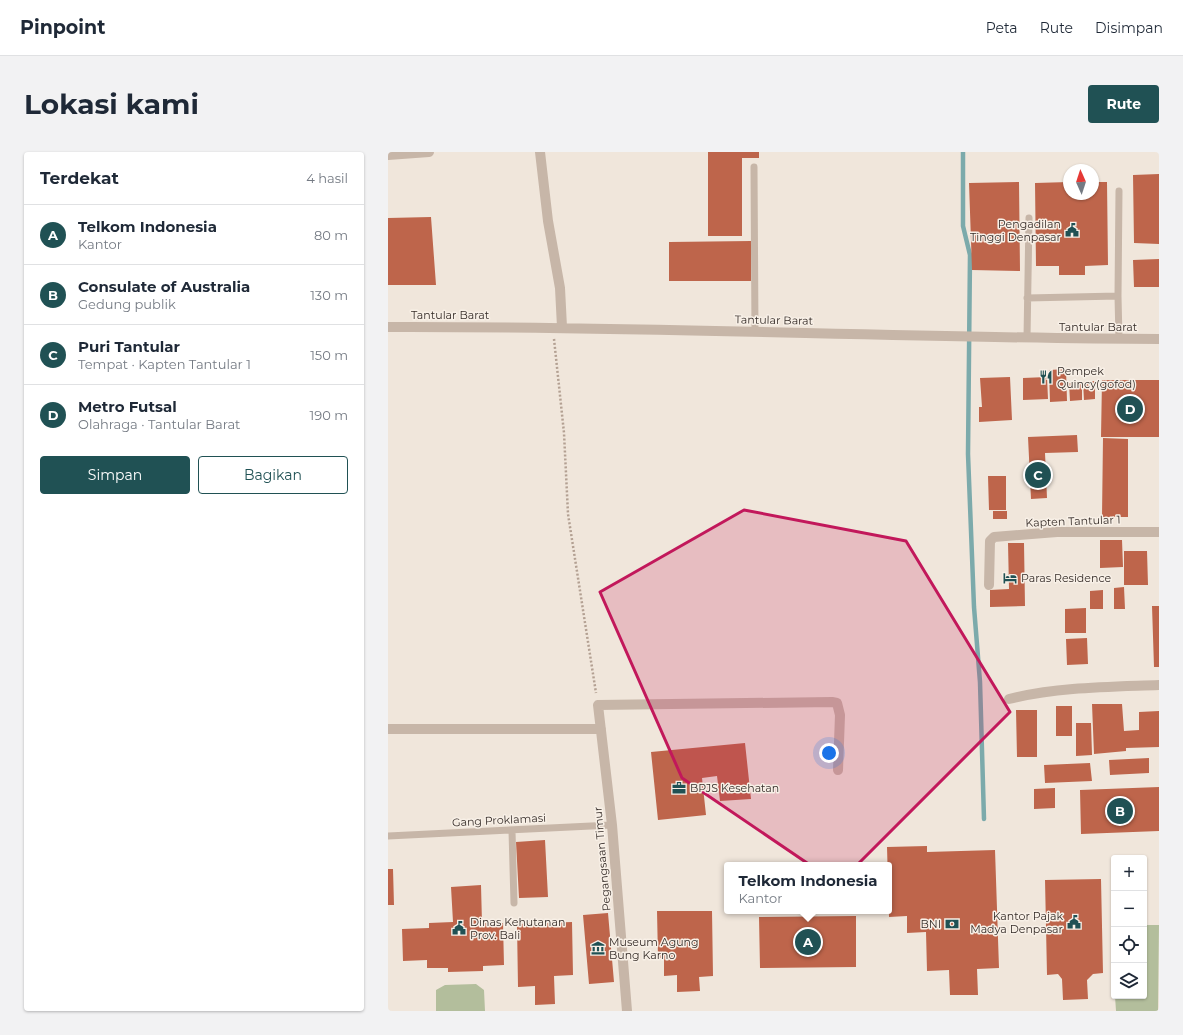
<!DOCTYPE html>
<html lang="id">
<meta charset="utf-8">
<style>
:root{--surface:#fff;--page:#f2f2f3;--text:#1f2937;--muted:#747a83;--line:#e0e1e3;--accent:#205154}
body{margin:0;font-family:Montserrat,sans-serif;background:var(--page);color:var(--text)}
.controls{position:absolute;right:12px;bottom:12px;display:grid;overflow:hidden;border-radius:4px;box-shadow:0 1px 3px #0004}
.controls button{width:36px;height:36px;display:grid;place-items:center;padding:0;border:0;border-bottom:1px solid var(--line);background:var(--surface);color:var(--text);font:20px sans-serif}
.compass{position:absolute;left:675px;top:12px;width:36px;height:36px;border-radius:50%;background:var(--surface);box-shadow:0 1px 3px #0004;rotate:357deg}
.you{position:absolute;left:441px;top:601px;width:14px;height:14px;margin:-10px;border:3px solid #fff;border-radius:50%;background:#1a73e8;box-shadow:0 0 0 6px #1a73e833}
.badge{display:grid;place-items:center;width:26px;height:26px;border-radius:50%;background:var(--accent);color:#fff;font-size:13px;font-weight:700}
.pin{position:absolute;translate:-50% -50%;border:2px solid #fff;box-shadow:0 1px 4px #0006}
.popup{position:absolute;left:336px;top:710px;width:168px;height:52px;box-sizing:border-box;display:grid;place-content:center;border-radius:4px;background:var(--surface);filter:drop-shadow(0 1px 3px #0005);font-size:13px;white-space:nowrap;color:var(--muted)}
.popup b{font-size:15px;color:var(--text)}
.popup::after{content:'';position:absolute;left:50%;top:100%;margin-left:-8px;border:8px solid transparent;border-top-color:var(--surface)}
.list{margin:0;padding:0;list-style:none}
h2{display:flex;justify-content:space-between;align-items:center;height:52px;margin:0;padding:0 16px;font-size:17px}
h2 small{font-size:13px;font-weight:400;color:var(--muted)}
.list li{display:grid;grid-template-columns:26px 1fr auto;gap:12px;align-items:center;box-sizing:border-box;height:60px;padding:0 16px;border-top:1px solid var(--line)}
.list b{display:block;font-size:15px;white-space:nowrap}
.list p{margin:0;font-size:13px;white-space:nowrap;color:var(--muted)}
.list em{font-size:13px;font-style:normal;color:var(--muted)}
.actions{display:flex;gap:8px;padding:12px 16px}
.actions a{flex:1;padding:9px 0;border:1px solid var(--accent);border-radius:4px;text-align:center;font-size:14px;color:var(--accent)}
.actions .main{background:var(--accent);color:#fff}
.icon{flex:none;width:22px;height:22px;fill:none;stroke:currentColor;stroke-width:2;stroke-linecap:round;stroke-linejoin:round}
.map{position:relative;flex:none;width:771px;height:859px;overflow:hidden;border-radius:4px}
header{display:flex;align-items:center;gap:24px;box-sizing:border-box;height:56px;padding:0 20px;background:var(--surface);border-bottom:1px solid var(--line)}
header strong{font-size:19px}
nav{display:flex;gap:22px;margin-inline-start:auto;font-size:14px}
.intro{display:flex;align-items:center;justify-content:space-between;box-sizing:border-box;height:96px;padding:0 24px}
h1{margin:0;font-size:28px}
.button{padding:10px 18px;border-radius:4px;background:var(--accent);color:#fff;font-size:14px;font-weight:700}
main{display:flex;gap:24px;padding:0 24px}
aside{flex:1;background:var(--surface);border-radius:4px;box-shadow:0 1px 3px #0004}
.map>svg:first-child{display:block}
</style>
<header>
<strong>Pinpoint</strong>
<nav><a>Peta</a><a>Rute</a><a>Disimpan</a></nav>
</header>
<div class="intro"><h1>Lokasi kami</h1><a class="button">Rute</a></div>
<main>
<aside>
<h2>Terdekat<small>4 hasil</small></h2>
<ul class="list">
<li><span class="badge">A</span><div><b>Telkom Indonesia</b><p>Kantor</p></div><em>80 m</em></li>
<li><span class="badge">B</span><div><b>Consulate of Australia</b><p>Gedung publik</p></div><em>130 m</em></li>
<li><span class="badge">C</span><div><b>Puri Tantular</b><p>Tempat · Kapten Tantular 1</p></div><em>150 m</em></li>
<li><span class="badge">D</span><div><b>Metro Futsal</b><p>Olahraga · Tantular Barat</p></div><em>190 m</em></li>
</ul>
<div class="actions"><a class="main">Simpan</a><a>Bagikan</a></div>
</aside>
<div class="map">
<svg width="771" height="859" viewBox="0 0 771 859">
<rect width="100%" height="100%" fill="#f0e6db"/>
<path fill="#b3be9c" d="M756,773H771L770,859H728L727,844H756Z
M88,832L96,838L97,859H48V838L57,833Z"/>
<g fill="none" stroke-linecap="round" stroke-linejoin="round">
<path stroke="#7caaab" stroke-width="4.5" d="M575,0V74L582,103L580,302L586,455L592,530L596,667"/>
</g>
<path fill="#be654b" d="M320,0H371V6H354V84H320Z
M771,22V92L746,91L745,23Z
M631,30L632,119L584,118L581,31Z
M681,30V42H705V30H719L720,113L697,114V123H671V114H648L647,31Z
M43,65L48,133H0V66Z
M363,89V129H281V90Z
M771,107V135H746L745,108Z
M678,217L679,249L662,250L661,218Z
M622,225L624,268L591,270V255H594L592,226Z
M659,225L660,247L635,248V226Z
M714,228H771V285H713Z
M707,229V247L696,248L695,230Z
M681,231H694V248L682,249Z
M689,283L690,300L657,301L659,346L643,347L640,285Z
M715,286L740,287V365H714Z
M600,324H618V358H601Z
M605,359H619V367H605Z
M712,388H734L735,415L712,416Z
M620,391H636L637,454L602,455V438L621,437Z
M736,399H759L760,433H736Z
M736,435L737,457H726V436Z
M715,438V457H702V439Z
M764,454H771V515H766Z
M698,456V481H677V457Z
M699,486L700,512L679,513L678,487Z
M704,552H734L736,579L751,578V560L771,559V595L738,596V599L706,602Z
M668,554H684V584H668Z
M628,558H649V605H629Z
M688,571H703L704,603L688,604Z
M357,591L363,647L332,649L329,624L314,626L318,663L270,668L263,600Z
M761,606V621L722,623L721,608Z
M702,611L704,629L657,631L656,613Z
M771,635V679L693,682L692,638Z
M667,636V656L646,657V637Z
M157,688L160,745L131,746L128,690Z
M539,694V700L607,698L611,816L589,817L590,843H562L561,818L539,819L538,780L519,781V764L501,765L499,695Z
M0,717H5L6,753H0Z
M713,727L715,821L705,822L699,828L700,847L675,848L674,827L670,822L659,823L657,728Z
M93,733L94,771H115L116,813L95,814V819L60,820V816H39V808L15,809L14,777L41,776V771L65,770L63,735Z
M269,759H324L325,824L311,825L312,839L289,840V823L276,824V806H270Z
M220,761L226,830L201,832L195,763Z
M468,764V815L372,816L371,765Z
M184,770L185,823L166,824L167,852L147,853V834L130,835L129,772Z"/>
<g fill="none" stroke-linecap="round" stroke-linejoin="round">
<path stroke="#b3a092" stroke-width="2.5" stroke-dasharray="2 2" stroke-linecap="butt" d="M166,187L176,281L180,362L208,541"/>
<path stroke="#c7b6a8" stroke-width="7" d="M366,15L367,180
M730,144L731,187
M639,146L730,144L731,39
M639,186L641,66
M124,679L126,751
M0,684L224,673"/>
<path stroke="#c7b6a8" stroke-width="10" d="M152,0L160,69L172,136L174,175
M0,3L41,0
M0,175C257,174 514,186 771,187
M601,433L602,389L606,385L669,380H771
M621,547C670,535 721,535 771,533
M0,577H213
M239,859L224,673L210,553L444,550L449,551L452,563L450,618"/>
</g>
<path fill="#c2185b" fill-opacity="0.2" stroke="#c2185b" stroke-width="3" stroke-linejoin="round" d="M356,358L518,389L622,560L450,732L294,626L212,440Z"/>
<defs>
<g id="civic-bare" transform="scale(1.08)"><path d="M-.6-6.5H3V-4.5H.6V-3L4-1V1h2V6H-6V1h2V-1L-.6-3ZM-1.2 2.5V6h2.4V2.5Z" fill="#205154" stroke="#f8f0e7" stroke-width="2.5" paint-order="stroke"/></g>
<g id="restaurant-bare" transform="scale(1.08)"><path d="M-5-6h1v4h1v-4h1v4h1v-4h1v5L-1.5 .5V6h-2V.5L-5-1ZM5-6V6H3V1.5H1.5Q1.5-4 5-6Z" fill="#205154" stroke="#f8f0e7" stroke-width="2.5" paint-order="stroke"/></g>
<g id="hotel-bare" transform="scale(1.08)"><path d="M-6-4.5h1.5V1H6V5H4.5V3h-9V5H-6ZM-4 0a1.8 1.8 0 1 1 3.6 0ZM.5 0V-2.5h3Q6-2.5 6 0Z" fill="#205154" stroke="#f8f0e7" stroke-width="2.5" paint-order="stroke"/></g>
<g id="office-bare" transform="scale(1.08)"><path d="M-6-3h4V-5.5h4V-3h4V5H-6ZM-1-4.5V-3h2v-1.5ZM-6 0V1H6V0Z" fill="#205154" stroke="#f8f0e7" stroke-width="2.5" paint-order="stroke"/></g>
<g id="bank-bare" transform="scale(1.08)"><path d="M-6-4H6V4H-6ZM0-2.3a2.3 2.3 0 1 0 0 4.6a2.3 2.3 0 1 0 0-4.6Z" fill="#205154" stroke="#f8f0e7" stroke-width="2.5" paint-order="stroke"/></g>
<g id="museum-bare" transform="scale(1.08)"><path d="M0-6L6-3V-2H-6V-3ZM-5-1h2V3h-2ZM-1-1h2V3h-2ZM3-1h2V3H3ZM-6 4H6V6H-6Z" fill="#205154" stroke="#f8f0e7" stroke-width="2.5" paint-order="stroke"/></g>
</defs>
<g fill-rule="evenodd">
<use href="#civic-bare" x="684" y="78"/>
<use href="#restaurant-bare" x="658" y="225"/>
<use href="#hotel-bare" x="622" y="426"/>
<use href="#office-bare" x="291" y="636"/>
<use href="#civic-bare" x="686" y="770"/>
<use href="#bank-bare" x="564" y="772"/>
<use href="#civic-bare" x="71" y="776"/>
<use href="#museum-bare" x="210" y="796"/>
</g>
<g text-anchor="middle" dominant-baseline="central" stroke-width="3" stroke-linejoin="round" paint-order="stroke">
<g font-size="11" fill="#352c28" stroke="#f8f0e7" text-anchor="start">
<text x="673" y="72" text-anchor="end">Pengadilan<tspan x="673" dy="13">Tinggi Denpasar</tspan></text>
<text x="669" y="219">Pempek<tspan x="669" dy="13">Quincy(gofod)</tspan></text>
<text x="633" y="426">Paras Residence</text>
<text x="302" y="636">BPJS Kesehatan</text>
<text x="675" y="764" text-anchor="end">Kantor Pajak<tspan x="675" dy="13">Madya Denpasar</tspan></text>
<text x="82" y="770">Dinas Kehutanan<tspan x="82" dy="13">Prov. Bali</tspan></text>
<text x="553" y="772" text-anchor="end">BNI</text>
<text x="221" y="790">Museum Agung<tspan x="221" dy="13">Bung Karno</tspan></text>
</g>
<g font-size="11" fill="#352c28" stroke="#f8f0e7">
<text x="62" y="163">Tantular Barat</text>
<text transform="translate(386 168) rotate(1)">Tantular Barat</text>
<text x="710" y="175">Tantular Barat</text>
<text transform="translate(685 369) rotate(-2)">Kapten Tantular 1</text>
<text transform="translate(111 668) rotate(-3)">Gang Proklamasi</text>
<text transform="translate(214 707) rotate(-95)">Pegangsaan Timur</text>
</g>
</g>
</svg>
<div class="controls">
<button>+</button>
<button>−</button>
<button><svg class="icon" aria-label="locate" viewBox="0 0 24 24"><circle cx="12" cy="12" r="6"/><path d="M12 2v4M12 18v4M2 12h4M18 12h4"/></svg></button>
<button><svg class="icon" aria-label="layers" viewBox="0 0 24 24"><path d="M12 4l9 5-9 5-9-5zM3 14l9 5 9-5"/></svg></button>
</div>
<svg class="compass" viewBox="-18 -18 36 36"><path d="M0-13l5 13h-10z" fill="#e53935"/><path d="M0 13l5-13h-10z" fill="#747a83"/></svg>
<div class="you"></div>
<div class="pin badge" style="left:420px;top:790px">A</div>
<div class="popup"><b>Telkom Indonesia</b>Kantor</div>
<div class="pin badge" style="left:732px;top:659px">B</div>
<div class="pin badge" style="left:650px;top:323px">C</div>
<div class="pin badge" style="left:742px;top:257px">D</div>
</div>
</main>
